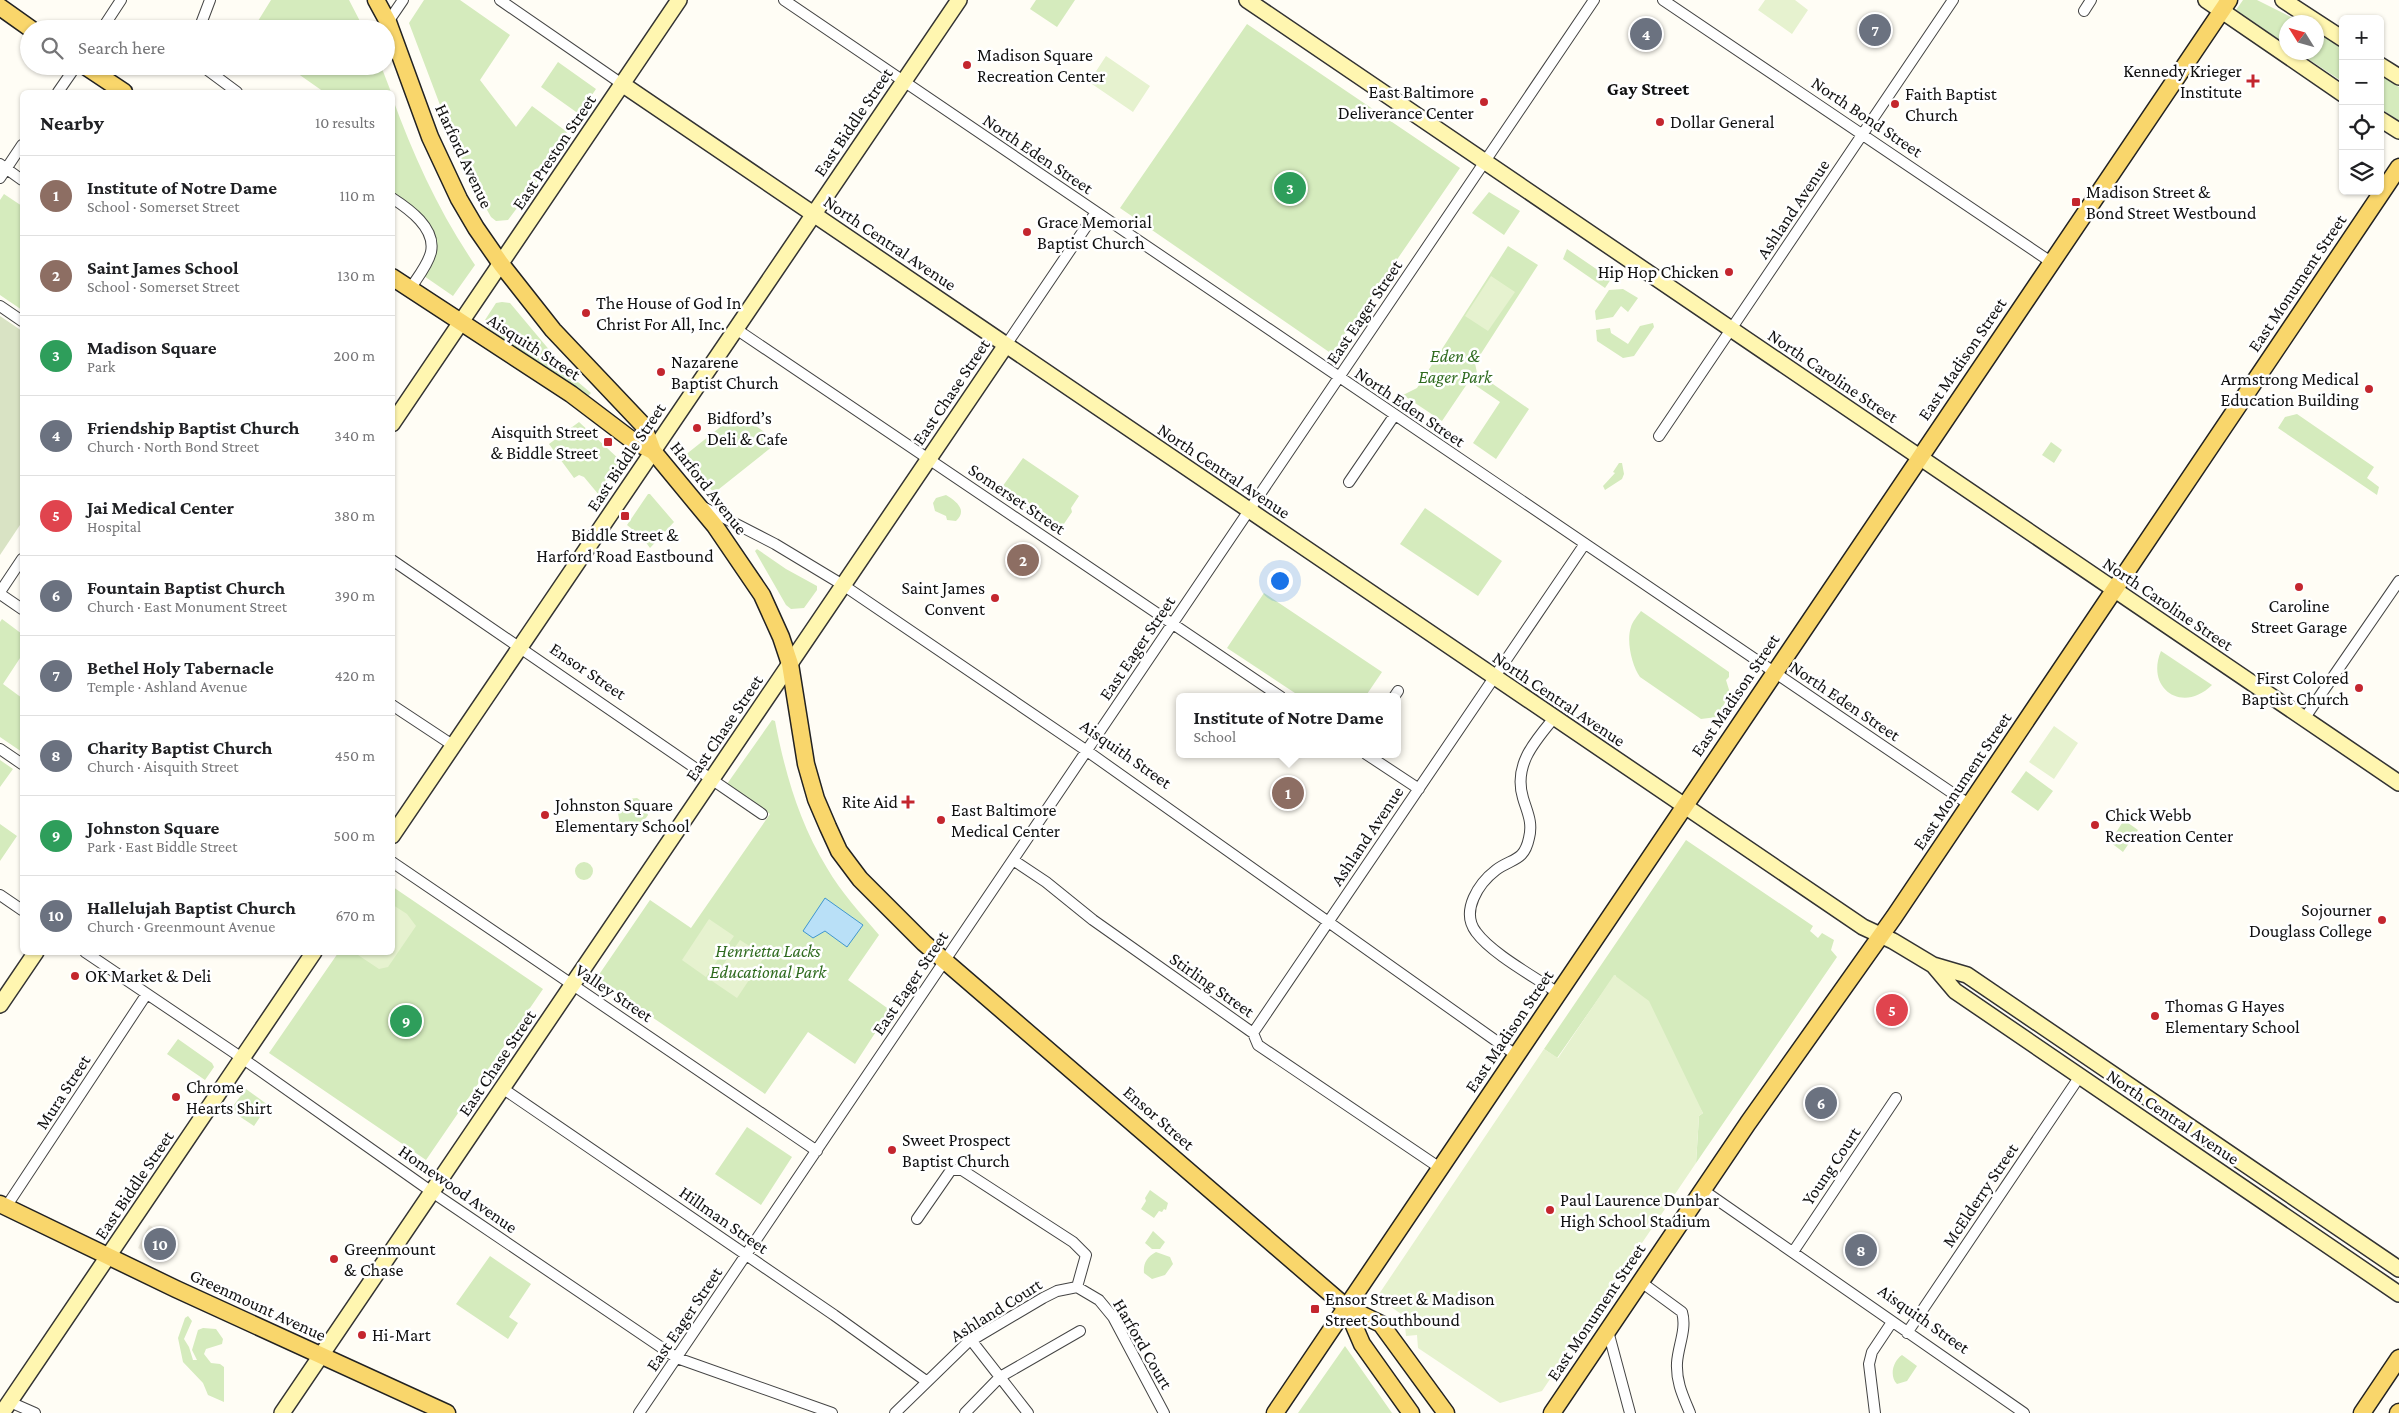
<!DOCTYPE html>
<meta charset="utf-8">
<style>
:root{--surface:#fff;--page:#f6f6f6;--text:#202124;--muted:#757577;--line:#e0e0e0;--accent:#b45309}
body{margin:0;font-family:"Crimson Pro",serif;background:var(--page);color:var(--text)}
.controls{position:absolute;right:15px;top:15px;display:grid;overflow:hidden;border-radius:8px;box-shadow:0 1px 4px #0004}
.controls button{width:45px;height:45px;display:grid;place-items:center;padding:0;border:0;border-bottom:1px solid var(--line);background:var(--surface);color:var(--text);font:25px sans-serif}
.compass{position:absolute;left:2279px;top:15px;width:45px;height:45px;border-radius:50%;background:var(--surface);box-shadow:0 1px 4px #0004;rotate:307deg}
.you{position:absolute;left:1279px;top:580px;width:18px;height:18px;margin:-12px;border:4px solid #fff;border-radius:50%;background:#1a73e8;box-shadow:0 0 0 8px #1a73e833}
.badge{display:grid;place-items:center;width:32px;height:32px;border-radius:50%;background:var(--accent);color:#fff;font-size:16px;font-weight:700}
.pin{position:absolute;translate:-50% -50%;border:2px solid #fff;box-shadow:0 1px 5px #0006}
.popup{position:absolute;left:1176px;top:693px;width:225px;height:65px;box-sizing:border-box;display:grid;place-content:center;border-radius:8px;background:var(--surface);filter:drop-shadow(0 1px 4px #0005);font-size:16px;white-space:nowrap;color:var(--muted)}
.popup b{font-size:19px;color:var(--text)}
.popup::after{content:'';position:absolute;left:50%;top:100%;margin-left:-10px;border:10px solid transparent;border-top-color:var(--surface)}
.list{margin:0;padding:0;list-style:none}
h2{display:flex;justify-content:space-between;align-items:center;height:65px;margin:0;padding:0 20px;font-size:21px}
h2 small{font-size:16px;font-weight:400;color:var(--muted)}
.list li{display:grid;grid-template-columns:32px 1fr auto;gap:15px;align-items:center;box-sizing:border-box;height:80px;padding:0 20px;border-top:1px solid var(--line)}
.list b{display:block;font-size:19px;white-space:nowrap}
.list p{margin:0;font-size:16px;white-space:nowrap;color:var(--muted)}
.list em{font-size:16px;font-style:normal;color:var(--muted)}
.icon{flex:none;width:28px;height:28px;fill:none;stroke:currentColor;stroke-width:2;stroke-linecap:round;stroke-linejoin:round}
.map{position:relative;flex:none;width:2399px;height:1413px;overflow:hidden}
.search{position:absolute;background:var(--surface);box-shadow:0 1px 4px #0004;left:20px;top:20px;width:375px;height:55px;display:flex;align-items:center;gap:12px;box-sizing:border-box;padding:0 18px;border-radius:28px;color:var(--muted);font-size:19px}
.panel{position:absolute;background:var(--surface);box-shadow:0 1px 4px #0004;left:20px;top:90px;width:375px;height:865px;border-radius:8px}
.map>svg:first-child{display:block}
</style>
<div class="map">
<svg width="2399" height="1413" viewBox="0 0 2399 1413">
<rect width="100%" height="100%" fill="#fffdf5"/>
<path fill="#d5ebbd" d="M271,0H349L364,29H253Z
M424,0H460L510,35L480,80L516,127L532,106L567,132L537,178L538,180L508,220L496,221L491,217L465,171L409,23Z
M1036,0H1075L1057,27L1030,9Z
M2243,0H2257L2301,22H2286V44L2236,10Z
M1247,24L1460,168L1332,354L1120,208Z
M2317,31L2343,49V82L2299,53L2316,52Z
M558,62L596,89L579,114L541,87Z
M287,66H381L391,92H324Z
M2380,74L2399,87V121L2380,108Z
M392,97C414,157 439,212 475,265L453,296L424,276L434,246L393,193V156L395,152L392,144Z
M1489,192L1520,211L1504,235L1472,213Z
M4,194L22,206V310L0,295V200Z
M1508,246L1538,265L1475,363L1477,373L1529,409L1496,459L1473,443L1500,402L1469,381L1442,421L1403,395L1417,388Z
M1567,249L1611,279L1605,288L1563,259Z
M1623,289L1638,298L1628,312L1621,306L1613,317L1596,320L1595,311L1609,290Z
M502,302L510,303L572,377L591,393L588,396L488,328L485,320L496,303Z
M1653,323L1654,327L1634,356L1623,358L1597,341L1596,330L1610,328L1611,333L1628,344L1640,326Z
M738,413L778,442L714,493L684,456Z
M2297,414L2374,467L2367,478L2379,487L2377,495L2278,428L2285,417Z
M579,422L621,461L599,495L584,477L579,475L574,478L549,444Z
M2051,442L2062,450L2054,463L2042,455Z
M1023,458L1079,496L1071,508L1072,512L1057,534L997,494Z
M1619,463H1622L1624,474L1622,479L1605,490L1603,486L1615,473L1613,472Z
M648,494H650L674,522L650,548L642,537L627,525Z
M946,495C956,501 968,510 956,521L947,520L946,516L935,511L933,503L936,498Z
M1425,508L1502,561L1478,596L1400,544Z
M757,549L786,569L817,586V590L804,608L791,609L786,605L755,551Z
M1264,593L1382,672L1365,697H1301L1227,648Z
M1641,611L1729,672V677L1726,680L1730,693L1736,695L1733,698L1728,697L1717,717L1701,719L1640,677C1632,666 1626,641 1631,627C1632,622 1638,615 1641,611Z
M2,619L22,634V655L3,684L22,698V752L0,737V622Z
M2161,651L2212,685C2183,714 2145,689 2161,651Z
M772,720L775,721C785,773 799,822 827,868C841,892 861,914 879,935L848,980L890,1010L855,1064L808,1032L765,1094L596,979L650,900L691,928L770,814L727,784Z
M0,760L13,769L0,787Z
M2026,771L2053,791L2038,811L2011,792Z
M637,798L644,803L648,815L639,828L629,831L620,825L618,813L628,799Z
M2124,820L2138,830L2123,852L2110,842Z
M0,824L17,836L0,861Z
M1686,840L1813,926L1810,931L1818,938L1822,933L1834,940L1831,950L1837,957L1696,1163L1699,1116L1703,1113L1615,975L1557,1058L1544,1049Z
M575 871a9 9 0 1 1 18 0a9 9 0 1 1-18 0Z
M393,887L543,989L426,1160L269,1053L338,953L392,952Z
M178,1039L212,1063L214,1067L205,1080L167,1054Z
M246,1089L268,1105L254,1126L230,1110Z
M747,1127L792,1157L761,1205L715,1174Z
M1150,1190L1168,1203L1166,1210L1164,1209L1162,1212L1159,1211L1154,1218L1141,1209L1146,1201L1145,1198Z
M1153,1231L1165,1242L1160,1249H1152L1145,1243Z
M1156,1252L1170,1257L1173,1264L1165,1275L1152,1279L1144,1273C1143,1263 1147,1257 1156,1252Z
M490,1256L531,1284L509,1317L518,1323L508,1339L456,1304Z
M188,1316L192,1321L184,1339L189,1347L193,1360H197L192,1350L198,1330L203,1328L216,1329L223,1339L222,1344L206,1349L204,1354L211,1363L220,1364L224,1367V1402L208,1395L203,1383L183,1362L178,1338L185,1318Z
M1345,1346L1392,1413H1298Z
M1902,1355L1917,1366L1907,1381L1897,1384C1889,1376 1893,1361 1902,1355Z"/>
<path fill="#d9e3c4" d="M0,316L22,331V522L0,555Z"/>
<path fill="#e6f2cf" d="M1765,0H1795L1808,10L1792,34L1758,10Z
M1106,56L1150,86L1133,112L1089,82Z
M1491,276L1515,292L1488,331L1465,316Z
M2054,726L2078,743L2054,779L2029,762Z
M393,905L407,914L416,926L388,967L379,969L355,953L392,952Z
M709,919L734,936L706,977L682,960Z
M740,940L765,956L737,998L712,981Z
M1614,975L1649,1001L1703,1113L1699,1116L1696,1163L1542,1391L1500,1403L1418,1348L1417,1335L1406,1336L1404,1316L1377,1297L1544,1049L1558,1058Z"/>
<path fill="#f1ede2" d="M149,1225L160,1231L149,1253L138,1248Z"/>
<path fill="#b9e0f7" stroke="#3f96cf" d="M825,898L863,925L847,947L825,931L813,938L803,931Z"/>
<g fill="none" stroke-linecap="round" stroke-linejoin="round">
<g stroke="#444" stroke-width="12">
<path id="street" d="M500,0L622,84
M784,0L1970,805
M1663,0L2051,262
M2084,11L2091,0
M388,22L403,0
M102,29L121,0
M199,29L210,0
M202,66L237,92
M58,92L76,66
M0,164L22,180
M0,178L22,145
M392,198C409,209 436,228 431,252C428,265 417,278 410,289
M0,306L22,321
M736,329L1281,697
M1006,345L1096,212
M1659,436L1953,0
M1349,482L1394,416
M703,507L775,544L843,585L1087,751L1516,1055
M392,560L762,814
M0,592L22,559
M0,594L22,609
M1394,697L1398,691
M392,705L454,746
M1554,718C1535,741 1513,765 1523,798C1527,812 1533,822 1529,838C1524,862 1512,858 1496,870C1479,883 1460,911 1476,932C1492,954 1535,977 1558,993
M2304,719L2399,581
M0,749L22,764
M1366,754L1419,789
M1013,860L1046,882L1093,920L1253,1033L1258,1045L1440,1168
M392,862L817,1151
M0,895L22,910
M85,952L242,1058L432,1192L677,1358L832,1413
M1253,1033L1584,545
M502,1088L834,1315L926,1381
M1703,1190L2024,1413
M6,1207L146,995
M917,1219L951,1170H962L1073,1242L1086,1255L1077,1287L1099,1300L1113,1317L1164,1413
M1793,1252L1896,1098
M1641,1282L1682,1312C1687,1329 1678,1346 1677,1363C1676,1382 1683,1396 1690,1413
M1608,1331L1630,1413
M1907,1333L2080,1076
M971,1340L1028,1413
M10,1402L35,1413
M639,1413L1594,0
M895,1413L967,1343L1043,1298L1057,1291L1077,1287
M965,1413L1000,1377L1080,1331
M1875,1413L1869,1364L1872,1352L1892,1322"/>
</g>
<g stroke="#333" stroke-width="18">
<path id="secondary" d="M1247,0L2399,783
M2206,0L2343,94
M2283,0L2343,39
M2380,65L2399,77
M622,84L1863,927L1893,941L1933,965L1967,975L2399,1269
M2380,119L2399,131
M392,424L679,0
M392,836L959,0
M1933,965L1955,991L2399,1294
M0,1005L36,952
M2,1413L314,952
M282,1413L1006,345"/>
</g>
<g stroke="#222" stroke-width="19">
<path id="primary" d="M376,0L388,22L430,137L459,199L476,228L501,264L553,330L643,425L653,451L715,526L762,595L781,637L790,664L806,764L816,799L828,827L839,851L860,879L924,943L1346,1307L1381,1324L1446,1413
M0,7L31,29
M85,66L124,92
M392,277L571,394L633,441L653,451
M0,1204L176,1289L447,1413
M1346,1307L1362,1344L1411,1413
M1275,1413L2229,0
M1552,1413L1748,1123L1894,917L2399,167
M2362,1413L2399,1358
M2398,1413L2399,1412"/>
</g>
<use href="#street" stroke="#fff" stroke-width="10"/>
<use href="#secondary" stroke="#fff6b0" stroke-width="15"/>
<use href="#primary" stroke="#f9d66b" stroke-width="16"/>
</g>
<g fill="#c4262e" stroke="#fff" stroke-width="2">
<circle cx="967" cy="65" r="5"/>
<path d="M2250.5 73.5h5v5h5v5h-5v5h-5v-5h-5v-5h5z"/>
<circle cx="1484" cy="102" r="5"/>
<circle cx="1895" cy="104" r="5"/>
<circle cx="1660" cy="122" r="5"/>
<rect x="2071" y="197" width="10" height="10" rx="2.5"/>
<circle cx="1027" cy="232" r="5"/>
<circle cx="1729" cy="272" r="5"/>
<circle cx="586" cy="313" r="5"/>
<circle cx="661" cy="372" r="5"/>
<circle cx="2369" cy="389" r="5"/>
<circle cx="697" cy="428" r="5"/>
<rect x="603" y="437" width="10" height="10" rx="2.5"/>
<rect x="620" y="511" width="10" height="10" rx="2.5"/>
<circle cx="2299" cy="587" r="5"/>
<circle cx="995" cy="598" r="5"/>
<circle cx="2359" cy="688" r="5"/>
<path d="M905.5 794.5h5v5h5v5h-5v5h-5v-5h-5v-5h5z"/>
<circle cx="545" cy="815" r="5"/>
<circle cx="941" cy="820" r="5"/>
<circle cx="2095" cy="825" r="5"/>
<circle cx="2382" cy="920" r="5"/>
<circle cx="75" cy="976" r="5"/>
<circle cx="2155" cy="1016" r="5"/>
<circle cx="176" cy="1097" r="5"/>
<circle cx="892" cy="1150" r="5"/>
<circle cx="1550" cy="1210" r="5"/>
<circle cx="334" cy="1259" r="5"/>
<rect x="1310" y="1304" width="10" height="10" rx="2.5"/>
<circle cx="362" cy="1335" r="5"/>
</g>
<g text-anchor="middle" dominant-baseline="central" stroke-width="5" stroke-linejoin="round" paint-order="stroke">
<g font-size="18" fill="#111" stroke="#fff" text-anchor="start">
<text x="977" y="55">Madison Square<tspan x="977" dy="21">Recreation Center</tspan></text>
<text x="2242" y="71" text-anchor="end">Kennedy Krieger<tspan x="2242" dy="21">Institute</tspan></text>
<text x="1474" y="92" text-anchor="end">East Baltimore<tspan x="1474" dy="21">Deliverance Center</tspan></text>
<text x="1905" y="94">Faith Baptist<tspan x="1905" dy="21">Church</tspan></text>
<text x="1670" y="122">Dollar General</text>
<text x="2086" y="192">Madison Street &amp;<tspan x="2086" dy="21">Bond Street Westbound</tspan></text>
<text x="1037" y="222">Grace Memorial<tspan x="1037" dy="21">Baptist Church</tspan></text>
<text x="1719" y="272" text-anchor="end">Hip Hop Chicken</text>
<text x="596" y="303">The House of God In<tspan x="596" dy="21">Christ For All, Inc.</tspan></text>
<text x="671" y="362">Nazarene<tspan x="671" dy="21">Baptist Church</tspan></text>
<text x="2359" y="379" text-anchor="end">Armstrong Medical<tspan x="2359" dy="21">Education Building</tspan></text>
<text x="707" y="418">Bidford’s<tspan x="707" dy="21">Deli &amp; Cafe</tspan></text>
<text x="598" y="432" text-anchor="end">Aisquith Street<tspan x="598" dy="21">&amp; Biddle Street</tspan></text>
<text x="625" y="535" text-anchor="middle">Biddle Street &amp;<tspan x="625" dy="21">Harford Road Eastbound</tspan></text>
<text x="985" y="588" text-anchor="end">Saint James<tspan x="985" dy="21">Convent</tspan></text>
<text x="2299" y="606" text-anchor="middle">Caroline<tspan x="2299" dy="21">Street Garage</tspan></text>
<text x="2349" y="678" text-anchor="end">First Colored<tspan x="2349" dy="21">Baptist Church</tspan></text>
<text x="898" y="802" text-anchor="end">Rite Aid</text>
<text x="555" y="805">Johnston Square<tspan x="555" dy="21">Elementary School</tspan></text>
<text x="951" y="810">East Baltimore<tspan x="951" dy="21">Medical Center</tspan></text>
<text x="2105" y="815">Chick Webb<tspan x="2105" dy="21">Recreation Center</tspan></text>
<text x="2372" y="910" text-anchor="end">Sojourner<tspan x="2372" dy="21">Douglass College</tspan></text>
<text x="85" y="976">OK Market &amp; Deli</text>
<text x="2165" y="1006">Thomas G Hayes<tspan x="2165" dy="21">Elementary School</tspan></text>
<text x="186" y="1087">Chrome<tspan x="186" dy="21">Hearts Shirt</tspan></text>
<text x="902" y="1140">Sweet Prospect<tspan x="902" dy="21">Baptist Church</tspan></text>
<text x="1560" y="1200">Paul Laurence Dunbar<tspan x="1560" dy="21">High School Stadium</tspan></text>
<text x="344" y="1249">Greenmount<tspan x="344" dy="21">&amp; Chase</tspan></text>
<text x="1325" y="1299">Ensor Street &amp; Madison<tspan x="1325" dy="21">Street Southbound</tspan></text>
<text x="372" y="1335">Hi-Mart</text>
</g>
<g font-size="18" fill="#111" stroke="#fff">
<text transform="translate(1867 117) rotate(34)">North Bond Street</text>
<text transform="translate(853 122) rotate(-56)">East Biddle Street</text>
<text transform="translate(554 152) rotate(-56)">East Preston Street</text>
<text transform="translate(1038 154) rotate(34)">North Eden Street</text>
<text transform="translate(464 156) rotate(65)">Harford Avenue</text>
<text transform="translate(1793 209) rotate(-56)">Ashland Avenue</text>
<text transform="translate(890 243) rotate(34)">North Central Avenue</text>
<text transform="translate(2297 283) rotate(-56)">East Monument Street</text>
<text transform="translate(1364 312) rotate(-56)">East Eager Street</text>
<text transform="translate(534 347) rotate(33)">Aisquith Street</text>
<text transform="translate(1962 359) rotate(-56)">East Madison Street</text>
<text transform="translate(1833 376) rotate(34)">North Caroline Street</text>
<text transform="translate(951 392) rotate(-56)">East Chase Street</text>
<text transform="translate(1410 407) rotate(34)">North Eden Street</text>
<text transform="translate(626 457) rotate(-56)">East Biddle Street</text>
<text transform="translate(1224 471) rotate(34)">North Central Avenue</text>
<text transform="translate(709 488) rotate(52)">Harford Avenue</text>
<text transform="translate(1017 499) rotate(34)">Somerset Street</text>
<text transform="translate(2168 604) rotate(34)">North Caroline Street</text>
<text transform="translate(1137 648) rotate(-56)">East Eager Street</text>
<text transform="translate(588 671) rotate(34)">Ensor Street</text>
<text transform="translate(1735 695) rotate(-56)">East Madison Street</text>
<text transform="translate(1559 699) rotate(34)">North Central Avenue</text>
<text transform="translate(1845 701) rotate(34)">North Eden Street</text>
<text transform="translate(724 728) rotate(-56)">East Chase Street</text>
<text transform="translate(1126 754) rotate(35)">Aisquith Street</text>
<text transform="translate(1962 781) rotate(-56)">East Monument Street</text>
<text transform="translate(1367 836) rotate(-56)">Ashland Avenue</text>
<text transform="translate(910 983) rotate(-56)">East Eager Street</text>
<text transform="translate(1212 985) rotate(35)">Stirling Street</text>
<text transform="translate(614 993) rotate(34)">Valley Street</text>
<text transform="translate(1509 1031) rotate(-56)">East Madison Street</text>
<text transform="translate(497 1063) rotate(-56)">East Chase Street</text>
<text transform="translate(63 1092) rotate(-57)">Mura Street</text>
<text transform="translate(2173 1117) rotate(34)">North Central Avenue</text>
<text transform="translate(1159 1118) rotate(41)">Ensor Street</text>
<text transform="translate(1831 1166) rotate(-56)">Young Court</text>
<text transform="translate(134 1185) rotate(-56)">East Biddle Street</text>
<text transform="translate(458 1189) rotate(35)">Homewood Avenue</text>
<text transform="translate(1980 1195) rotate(-56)">McElderry Street</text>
<text transform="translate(724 1220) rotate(35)">Hillman Street</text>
<text transform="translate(258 1305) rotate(25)">Greenmount Avenue</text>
<text transform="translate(996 1310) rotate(-32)">Ashland Court</text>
<text transform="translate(1596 1312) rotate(-56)">East Monument Street</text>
<text transform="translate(684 1319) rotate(-56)">East Eager Street</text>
<text transform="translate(1924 1319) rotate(35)">Aisquith Street</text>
<text transform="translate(1143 1344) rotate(60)">Harford Court</text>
</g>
<g font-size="18" font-style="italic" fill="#2f6b1f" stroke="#fff">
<text x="1455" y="356">Eden &amp;<tspan x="1455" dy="21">Eager Park</tspan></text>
<text x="768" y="951">Henrietta Lacks<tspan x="768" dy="21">Educational Park</tspan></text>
</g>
<g font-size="19" font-weight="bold" fill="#111" stroke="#fff">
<text x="1648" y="88">Gay Street</text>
</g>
</g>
</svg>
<div class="controls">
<button>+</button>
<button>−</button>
<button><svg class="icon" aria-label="locate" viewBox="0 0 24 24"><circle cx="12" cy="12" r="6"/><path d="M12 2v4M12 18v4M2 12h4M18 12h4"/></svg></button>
<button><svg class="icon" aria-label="layers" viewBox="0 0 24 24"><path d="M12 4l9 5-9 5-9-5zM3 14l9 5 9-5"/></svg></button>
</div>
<svg class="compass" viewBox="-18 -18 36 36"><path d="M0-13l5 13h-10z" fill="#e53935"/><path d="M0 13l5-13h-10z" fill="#757577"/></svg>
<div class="you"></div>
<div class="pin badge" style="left:1288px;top:793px;background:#8d6e63">1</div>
<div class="popup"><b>Institute of Notre Dame</b>School</div>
<div class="pin badge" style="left:1023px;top:560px;background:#8d6e63">2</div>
<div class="pin badge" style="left:1290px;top:188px;background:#2e9e5b">3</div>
<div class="pin badge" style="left:1646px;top:34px;background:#6b7280">4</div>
<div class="pin badge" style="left:1892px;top:1010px;background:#e0444e">5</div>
<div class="pin badge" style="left:1821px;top:1103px;background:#6b7280">6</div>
<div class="pin badge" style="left:1875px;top:30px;background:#6b7280">7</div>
<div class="pin badge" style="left:1861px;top:1250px;background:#6b7280">8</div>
<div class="pin badge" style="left:406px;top:1021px;background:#2e9e5b">9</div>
<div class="pin badge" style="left:160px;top:1244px;background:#6b7280">10</div>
<div class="search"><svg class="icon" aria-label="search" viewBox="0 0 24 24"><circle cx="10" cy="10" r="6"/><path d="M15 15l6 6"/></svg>Search here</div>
<section class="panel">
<h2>Nearby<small>10 results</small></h2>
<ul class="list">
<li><span class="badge" style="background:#8d6e63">1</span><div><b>Institute of Notre Dame</b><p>School · Somerset Street</p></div><em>110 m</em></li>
<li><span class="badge" style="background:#8d6e63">2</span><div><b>Saint James School</b><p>School · Somerset Street</p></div><em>130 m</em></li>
<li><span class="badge" style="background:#2e9e5b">3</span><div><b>Madison Square</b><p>Park</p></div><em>200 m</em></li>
<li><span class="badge" style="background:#6b7280">4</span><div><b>Friendship Baptist Church</b><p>Church · North Bond Street</p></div><em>340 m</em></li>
<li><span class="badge" style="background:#e0444e">5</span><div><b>Jai Medical Center</b><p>Hospital</p></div><em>380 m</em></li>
<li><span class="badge" style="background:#6b7280">6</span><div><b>Fountain Baptist Church</b><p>Church · East Monument Street</p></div><em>390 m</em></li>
<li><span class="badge" style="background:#6b7280">7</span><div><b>Bethel Holy Tabernacle</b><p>Temple · Ashland Avenue</p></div><em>420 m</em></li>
<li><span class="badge" style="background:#6b7280">8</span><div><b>Charity Baptist Church</b><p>Church · Aisquith Street</p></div><em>450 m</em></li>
<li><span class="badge" style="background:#2e9e5b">9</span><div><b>Johnston Square</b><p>Park · East Biddle Street</p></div><em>500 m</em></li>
<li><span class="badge" style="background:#6b7280">10</span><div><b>Hallelujah Baptist Church</b><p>Church · Greenmount Avenue</p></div><em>670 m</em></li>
</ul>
</section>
</div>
